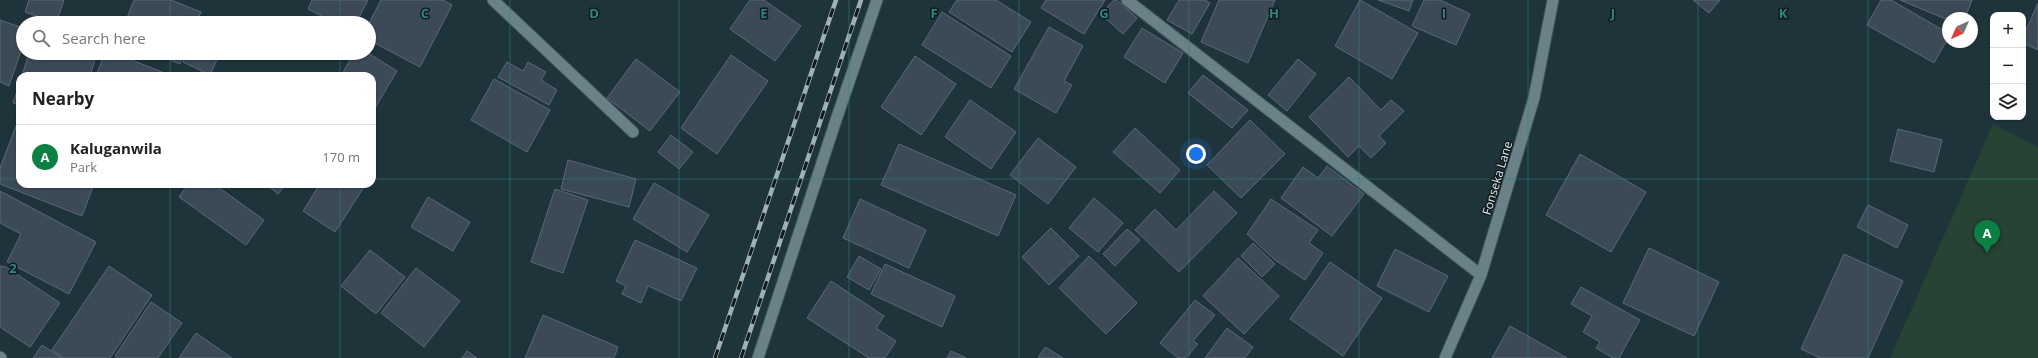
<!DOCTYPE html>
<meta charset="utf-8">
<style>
:root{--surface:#fff;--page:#f6f6f6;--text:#222;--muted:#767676;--line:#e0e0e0;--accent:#0b8043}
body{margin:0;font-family:"Open Sans",sans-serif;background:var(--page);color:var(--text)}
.controls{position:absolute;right:12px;top:12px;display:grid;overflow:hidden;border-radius:8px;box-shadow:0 1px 3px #0004}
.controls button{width:36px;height:36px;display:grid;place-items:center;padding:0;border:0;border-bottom:1px solid var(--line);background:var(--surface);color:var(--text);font:20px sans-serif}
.compass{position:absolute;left:1942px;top:12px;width:36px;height:36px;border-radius:50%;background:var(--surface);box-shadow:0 1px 3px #0004;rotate:225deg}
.you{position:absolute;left:1196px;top:154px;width:14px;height:14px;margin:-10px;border:3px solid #fff;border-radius:50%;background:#1a73e8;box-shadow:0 0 0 6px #1a73e833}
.badge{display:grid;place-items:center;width:26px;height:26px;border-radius:50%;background:var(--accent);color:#fff;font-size:13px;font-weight:700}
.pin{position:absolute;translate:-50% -33px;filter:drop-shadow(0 1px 2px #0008)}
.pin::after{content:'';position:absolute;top:21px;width:14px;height:12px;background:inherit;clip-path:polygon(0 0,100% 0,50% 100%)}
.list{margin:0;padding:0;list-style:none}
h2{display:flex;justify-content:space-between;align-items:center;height:52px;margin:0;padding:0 16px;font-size:17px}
h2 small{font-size:13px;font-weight:400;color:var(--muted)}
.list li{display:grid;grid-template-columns:26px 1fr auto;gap:12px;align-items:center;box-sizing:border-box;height:64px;padding:0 16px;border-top:1px solid var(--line)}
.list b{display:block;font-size:15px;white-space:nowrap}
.list p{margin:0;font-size:13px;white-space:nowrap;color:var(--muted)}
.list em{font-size:13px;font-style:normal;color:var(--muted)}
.icon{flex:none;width:22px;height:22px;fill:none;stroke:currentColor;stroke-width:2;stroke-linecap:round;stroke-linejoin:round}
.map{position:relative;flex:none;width:2038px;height:358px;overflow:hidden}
.search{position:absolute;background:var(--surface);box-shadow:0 1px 3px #0004;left:16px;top:16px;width:360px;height:44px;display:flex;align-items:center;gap:10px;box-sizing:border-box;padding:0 14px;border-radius:22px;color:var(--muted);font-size:15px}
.panel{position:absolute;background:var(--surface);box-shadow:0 1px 3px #0004;left:16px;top:72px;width:360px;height:116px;border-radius:12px}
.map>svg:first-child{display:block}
</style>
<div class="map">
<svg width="2038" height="358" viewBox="0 0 2038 358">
<rect width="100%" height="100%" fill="#1f343a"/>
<path fill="#274334" d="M1993,124L2038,147V358H1890Z"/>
<path fill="#3c4a57" stroke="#596977" d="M29,0H64L56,23L25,12Z
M134,0H171L201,12L196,23H125Z
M312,0H368L356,23H335L308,9Z
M381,0H443L452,5L420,67L369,40V23Z
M750,0H764L801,26L775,61L730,29Z
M957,0H996L1031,22L1012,52L949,12Z
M1046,0H1105L1084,34L1041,8Z
M1114,0H1117L1137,18L1123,34L1101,14Z
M1179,0H1205L1210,3L1192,34L1167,20Z
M1219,0H1275L1248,63L1201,42Z
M1360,0L1418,33L1392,79L1335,46Z
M1378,0H1413L1409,11Z
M1424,0H1440L1470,14L1456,45L1412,26Z
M1693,0H1720L1709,13Z
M1881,0H1891L1948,33V38L1934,63L1867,25Z
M1900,0H1972L1965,18H1948V20Z
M2038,3V50L2023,43V37Z
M942,12L1011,56L991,88L922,45Z
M0,20L23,28V45L9,86L0,82Z
M1049,27L1083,46L1064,81L1072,85L1056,113L1014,89Z
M1142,28L1183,53L1165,83L1124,57Z
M29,53H97L90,76H22Z
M105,53H114L172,76H96Z
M152,53H184L180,64Z
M187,53H220L210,75L183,62Z
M354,53H368L397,71L372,113V76H341Z
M731,55L768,81L717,154L681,128Z
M915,56L956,84L921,135L881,107Z
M636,59L680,92L650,131L607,98Z
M1298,59L1316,74L1287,111L1268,95Z
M507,62L523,71L528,62L546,72L541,80L557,90L549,105L498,77Z
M1203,75L1248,110L1232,128L1188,93Z
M1349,77L1381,110L1391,100L1404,111L1379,136L1386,143L1371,158L1359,146L1348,157L1309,117Z
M494,79L550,110L527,152L471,120Z
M20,82V105L13,103Z
M970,100L1016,132L991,169L945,137Z
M1250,120L1285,154L1241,198L1207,165Z
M16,126L20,127V184H94L82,216L0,184V168Z
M1135,128L1180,170L1160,193L1113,152Z
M1898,129L1942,140L1934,172L1890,161Z
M671,135L693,152L679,169L658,152Z
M1038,138L1076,167L1048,204L1010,175Z
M899,144L1016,195L998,236L881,185Z
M1580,154L1646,192L1611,252L1546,215Z
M568,160L636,179L629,207L561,189Z
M1327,166L1364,194L1332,236L1281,198L1303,167L1318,178Z
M654,183L709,215L687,252L633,219Z
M188,184H214L264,220L246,245L179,197Z
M266,184H286L278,194Z
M320,184H359L364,187L335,232L303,211Z
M555,189L588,200L563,273L531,262Z
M0,191L96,242L69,294L7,262L21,234L0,223Z
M1214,191L1237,213L1179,272L1135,230L1155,209L1176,230Z
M428,197L470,222L453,251L411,227Z
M1094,198L1123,223L1098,252L1069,228Z
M860,199L926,230L909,268L843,238Z
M1271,199L1318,230L1309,243L1323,253L1305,280L1275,260L1247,234Z
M1868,205L1908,225L1897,248L1857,227Z
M1051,228L1079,256L1049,285L1022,257Z
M1127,229L1140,240L1115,266L1103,254Z
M635,240L697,268L681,301L648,286L641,303L622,294L626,286L616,281Z
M1253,243L1275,264L1262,277L1241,256Z
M1649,248L1719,282L1694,336L1623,303Z
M1395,249L1448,276L1429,312L1377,286Z
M370,250L405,277L376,314L341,286Z
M1844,254L1903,281L1868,358H1820L1801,349Z
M859,256L881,269L869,290L847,277Z
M1089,256L1137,303L1106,334L1059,288Z
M1238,258L1279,296L1244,334L1203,296Z
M1330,262L1382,298L1343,356L1290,319Z
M885,264L955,296L942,327L871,294Z
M0,266L6,267L60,303L30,347L0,327Z
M109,266L152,295L110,358H64L52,350Z
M416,268L460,301L424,347L381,313Z
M831,281L884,316L876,328L896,341L885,358H869L807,318Z
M1581,287L1640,320L1619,358H1613L1596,348L1600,342L1583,332L1592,316L1571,304Z
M1195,300L1215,315L1193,341L1198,344L1186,358H1178L1160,343Z
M151,302L182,323L158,358H117L115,356Z
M543,315L618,347L614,358H525Z
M1510,326L1567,358H1492Z
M1227,328L1253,347L1245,358H1205Z
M196,333L232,358H179Z
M42,345L62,358H33Z
M1045,347L1063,358H1038Z
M467,351L477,358H462Z
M951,351L966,358H947Z"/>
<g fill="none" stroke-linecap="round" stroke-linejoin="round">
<g stroke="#3e5257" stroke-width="13">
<path id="minor" d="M493,0L633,132
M1127,0L1481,275
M0,357L1,358
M758,358L836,120L877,0
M1445,358L1481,275L1534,98L1553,0"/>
</g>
<use href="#minor" stroke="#698187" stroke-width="11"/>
<g stroke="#a0b0b4" stroke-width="4.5">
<path id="rail" d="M715,358L836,0
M741,358L861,0"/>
</g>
<use href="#rail" stroke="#111a1d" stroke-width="3" stroke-dasharray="9" stroke-linecap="butt"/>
</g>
<path fill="none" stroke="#2e8881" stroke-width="1" stroke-opacity="0.55" d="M170,0V23M340,0V23M510,0V358M679,0V358M849,0V358M1019,0V358M1189,0V358M1359,0V358M1528,0V358M1698,0V358M1868,0V358M170,53V76M340,53V76M0,179H20M372,179H2038M170,184V358M340,184V358"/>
<g text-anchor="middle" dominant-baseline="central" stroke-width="3" stroke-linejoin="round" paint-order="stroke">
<g font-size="12" fill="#deebef" stroke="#111a1d">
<text transform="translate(1497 178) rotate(-73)">Fonseka Lane</text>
</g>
</g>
<g font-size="13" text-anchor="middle" font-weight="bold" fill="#2e8881" stroke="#111a1d" stroke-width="3" stroke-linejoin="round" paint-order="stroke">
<text x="425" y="18">C</text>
<text x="594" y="18">D</text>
<text x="764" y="18">E</text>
<text x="934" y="18">F</text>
<text x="1104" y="18">G</text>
<text x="1274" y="18">H</text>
<text x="1444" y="18">I</text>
<text x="1613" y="18">J</text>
<text x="1783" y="18">K</text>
<text x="13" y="273">2</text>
</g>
</svg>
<div class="controls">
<button>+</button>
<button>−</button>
<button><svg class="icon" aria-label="layers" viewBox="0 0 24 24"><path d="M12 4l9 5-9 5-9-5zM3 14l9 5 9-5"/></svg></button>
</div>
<svg class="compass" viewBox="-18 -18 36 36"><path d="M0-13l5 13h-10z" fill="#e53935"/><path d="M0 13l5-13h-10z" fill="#767676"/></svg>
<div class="you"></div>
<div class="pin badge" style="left:1987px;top:253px">A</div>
<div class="search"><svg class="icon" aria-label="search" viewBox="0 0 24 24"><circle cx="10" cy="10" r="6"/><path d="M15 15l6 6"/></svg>Search here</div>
<section class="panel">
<h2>Nearby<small></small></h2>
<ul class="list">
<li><span class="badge">A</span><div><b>Kaluganwila</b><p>Park</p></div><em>170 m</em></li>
</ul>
</section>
</div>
